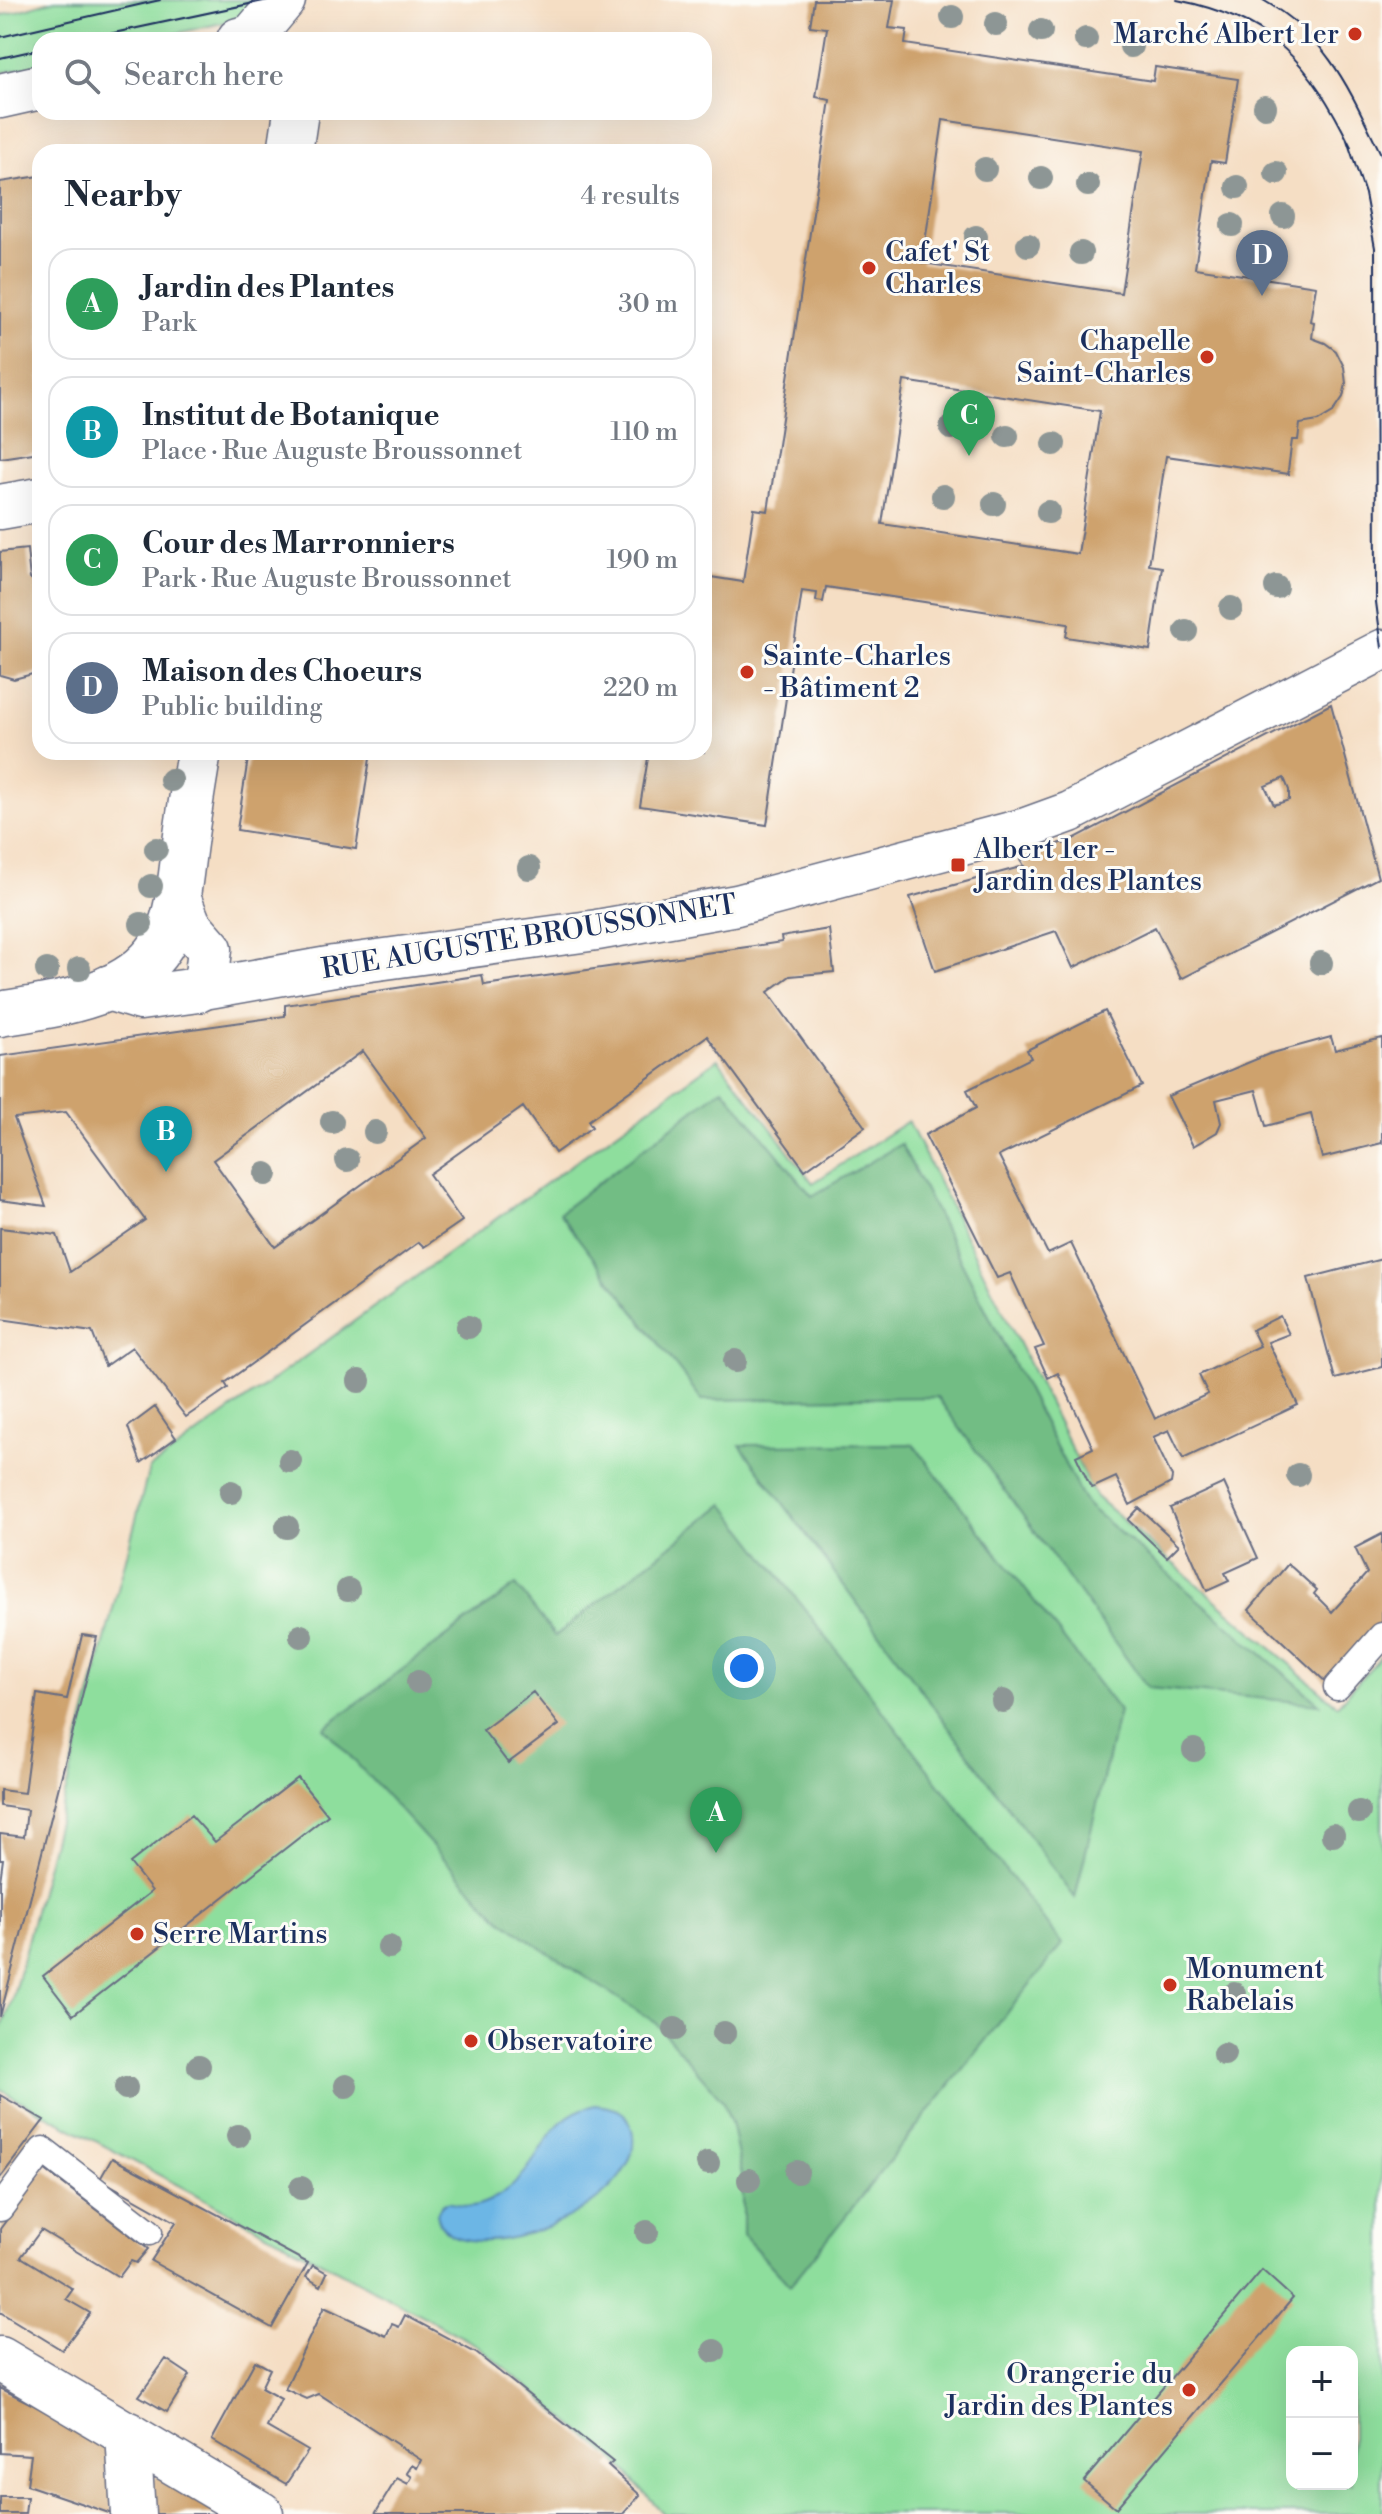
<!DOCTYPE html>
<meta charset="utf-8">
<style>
:root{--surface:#fff;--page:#f6f6f7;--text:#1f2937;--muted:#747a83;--line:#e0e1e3;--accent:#c8321e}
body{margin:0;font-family:"Libre Bodoni",serif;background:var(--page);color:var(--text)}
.controls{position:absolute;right:24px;bottom:24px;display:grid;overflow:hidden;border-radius:16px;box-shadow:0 8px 32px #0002}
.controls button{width:72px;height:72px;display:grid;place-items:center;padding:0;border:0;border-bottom:2px solid var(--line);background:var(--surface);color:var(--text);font:40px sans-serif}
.you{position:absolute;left:744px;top:1668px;width:28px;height:28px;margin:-20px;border:6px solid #fff;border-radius:50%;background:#1a73e8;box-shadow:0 0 0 12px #1a73e833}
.badge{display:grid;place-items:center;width:52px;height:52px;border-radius:50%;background:var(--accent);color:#fff;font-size:26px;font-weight:700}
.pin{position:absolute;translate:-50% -66px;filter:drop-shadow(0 2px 4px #0008)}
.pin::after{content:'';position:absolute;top:42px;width:28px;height:24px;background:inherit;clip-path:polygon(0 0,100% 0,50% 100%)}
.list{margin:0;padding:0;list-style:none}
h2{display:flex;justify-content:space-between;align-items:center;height:104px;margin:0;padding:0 32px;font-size:34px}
h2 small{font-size:26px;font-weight:400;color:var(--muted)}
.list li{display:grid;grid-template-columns:52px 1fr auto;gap:24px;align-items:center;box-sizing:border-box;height:112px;margin:0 16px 16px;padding:0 16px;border:2px solid var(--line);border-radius:24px}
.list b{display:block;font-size:30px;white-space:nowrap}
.list p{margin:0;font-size:26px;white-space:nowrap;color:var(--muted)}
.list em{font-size:26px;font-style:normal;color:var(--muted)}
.icon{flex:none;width:44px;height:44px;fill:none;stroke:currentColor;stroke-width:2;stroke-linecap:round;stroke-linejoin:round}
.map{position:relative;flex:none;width:1382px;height:2514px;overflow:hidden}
.search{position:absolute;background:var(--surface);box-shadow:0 8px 32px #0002;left:32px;top:32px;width:680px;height:88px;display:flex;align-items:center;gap:20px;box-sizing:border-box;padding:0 28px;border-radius:24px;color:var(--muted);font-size:30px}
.panel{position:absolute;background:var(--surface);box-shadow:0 8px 32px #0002;left:32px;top:144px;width:680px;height:616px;border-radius:24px}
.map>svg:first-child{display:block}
</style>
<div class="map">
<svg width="1382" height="2514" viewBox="0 0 1382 2514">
<rect width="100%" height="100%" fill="#fdfcf7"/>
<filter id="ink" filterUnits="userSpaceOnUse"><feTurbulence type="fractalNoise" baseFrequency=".0125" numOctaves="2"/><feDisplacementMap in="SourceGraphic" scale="16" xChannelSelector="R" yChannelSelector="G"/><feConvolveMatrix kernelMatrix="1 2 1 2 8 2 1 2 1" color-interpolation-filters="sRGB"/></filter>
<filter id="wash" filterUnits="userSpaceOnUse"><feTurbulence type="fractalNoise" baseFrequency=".006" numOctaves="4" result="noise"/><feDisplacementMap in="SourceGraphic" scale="32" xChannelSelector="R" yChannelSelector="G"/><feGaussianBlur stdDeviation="1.8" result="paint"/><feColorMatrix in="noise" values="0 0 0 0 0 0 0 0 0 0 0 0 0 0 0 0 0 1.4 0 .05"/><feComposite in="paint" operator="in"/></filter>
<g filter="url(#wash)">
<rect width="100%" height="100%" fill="#f5dec4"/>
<path fill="#8ede9d" stroke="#54867e" stroke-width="2" fill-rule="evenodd" d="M55,0H259L244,18L147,40H40V65L0,73V16Z
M718,1059L813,1183L908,1121L1095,1496L1337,1705L1382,1655V2514H664L615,2460L477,2345L0,2090V2034L12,2000L149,1469ZM1292,2352H1352V2484H1292Z"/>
<path fill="#72bd84" stroke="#467671" stroke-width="2" d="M723,1088L812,1196L901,1144L1085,1503L1320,1704L1148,1688L937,1397L702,1400L559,1213Z
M913,1444L1119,1711L1075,1898L740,1445Z
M724,1504L1062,1944L790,2286L743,2235V2180L731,2122L722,2100L656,2023L529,1940L496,1915L324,1728L516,1585L555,1636Z"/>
<path fill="#6cb6e5" stroke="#4472a2" stroke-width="2" d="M595,2105C613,2107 628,2109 632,2130C651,2210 449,2282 437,2214C444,2193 458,2208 473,2206C486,2204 503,2194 512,2186C545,2157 544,2117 595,2105Z"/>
<g id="blocks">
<path fill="#cea26d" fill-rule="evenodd" d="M814,0H894L889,28L907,30L905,44L1153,81L1155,67L1238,79L1225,163L1211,161L1195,268L1316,286L1310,321L1314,322L1312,338L1325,343L1336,351L1344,367L1346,384L1343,397L1333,412L1318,421L1300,424L1298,440H1292L1288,470L1289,474L1166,456L1149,565L1162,567L1150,650L1066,637L1068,624L826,587L823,602L816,601L817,593L802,591L767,825L640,806L649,752H704V576L743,582L754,509L768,511L830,100L816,97L827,28L810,26ZM943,120L1143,151L1121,293L922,263ZM904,381L1100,411L1078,554L882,524Z
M40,176V452L0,458V182Z
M27,549L30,579L40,581V672L14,679L0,675V552Z
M1331,704L1378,878L1181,979L1155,927L1073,968L1056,931L935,971L910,897L1024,866L1021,860L1063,842L1064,844ZM1284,778L1289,790V800L1274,805L1265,786Z
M249,752H371L356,849L237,830Z
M829,929L834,972L790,976L768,992L865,1127L805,1170L707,1036L588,1121L592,1127L555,1153L523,1107L429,1174L462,1221L424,1247L419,1242L225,1383L228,1388L186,1417L132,1347L105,1366L92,1332L0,1319V1228L57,1235L70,1272L145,1220L66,1112L14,1118L46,1206L0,1200V1056L285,1016V1005L482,975L484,985L782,942L781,937ZM363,1051L426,1138L275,1247L213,1160Z
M1105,1011L1142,1086L999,1156L1048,1254L1071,1243L1155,1419L1208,1394L1199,1375L1260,1346L1252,1330L1280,1316L1289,1334L1268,1342L1298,1405L1183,1459L1169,1430L1153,1437L1172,1477L1171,1483L1130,1505L1116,1477L1092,1488L1090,1486L1076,1456L1093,1448L1058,1373L1048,1378L1035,1349L1044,1346L1010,1273L997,1278L925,1135L976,1108L967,1090L1031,1058L1027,1050Z
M1331,1037L1335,1050L1382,1038V1143L1322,1158L1311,1114L1266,1126L1256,1090L1216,1100L1221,1123L1217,1132L1193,1146L1168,1096L1269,1054Z
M1382,1259V1367L1335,1379L1308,1278Z
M155,1407L176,1438L141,1463L128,1427Z
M1224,1483L1258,1558L1225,1573L1229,1581L1207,1591L1170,1508Z
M1139,1508L1179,1545L1167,1557L1128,1520Z
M1382,1534V1625L1330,1686L1249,1610L1288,1564L1317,1590L1314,1594L1332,1612L1367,1573L1355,1548Z
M82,1635L97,1637L0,2017V1881L3,1859H0V1834L24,1837L27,1810L0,1806V1790L24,1793L37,1694L67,1699Z
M533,1692L559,1725L508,1763L483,1730Z
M298,1778L328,1815L73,2015L43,1976L152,1891L130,1863L191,1815L215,1842Z
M0,2095L44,2120L0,2178Z
M112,2158L308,2263L272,2328L151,2261L176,2222L100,2179Z
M44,2169L148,2249L136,2263L131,2261L119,2277L41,2230L21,2257L73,2289L66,2299L90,2313L62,2350L0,2312V2229Z
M313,2265L327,2273L321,2286L306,2277Z
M1262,2270L1293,2298L1116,2508L1084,2481Z
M324,2307L386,2336L392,2324L399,2327L405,2315L476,2353L613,2462L608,2466L640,2495L623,2514H375L397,2478L408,2484L412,2477L407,2473L409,2470L412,2465L417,2468L421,2460L319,2394L307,2399L285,2389Z
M166,2359L190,2375L167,2412L139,2396Z
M255,2361L270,2369L261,2388L281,2399L267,2427L308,2451L286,2484L212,2440Z
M0,2388L109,2443L112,2514L27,2485L31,2455L0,2453Z
M160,2476L225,2514H148L153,2478Z
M0,2497H27L25,2514H0Z"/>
</g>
</g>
<g filter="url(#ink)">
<use href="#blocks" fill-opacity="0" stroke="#676c82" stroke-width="2"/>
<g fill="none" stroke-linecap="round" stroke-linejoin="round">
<g stroke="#676c82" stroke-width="29">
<path id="service" d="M1337,1687L1382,1636
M0,2208L43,2150L149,2232"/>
</g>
<g stroke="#676c82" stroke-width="43">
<path id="pedestrian" d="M198,990L334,966L597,930L737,905L1026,828L1070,812L1382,650"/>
</g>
<g stroke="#676c82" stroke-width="47">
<path id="minor" d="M0,507L40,500
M108,988L140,998L198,990L207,975L210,949L189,925L179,900
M0,2359L261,2514
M128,2434L133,2514"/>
</g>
<g stroke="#676c82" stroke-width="47">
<path id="secondary" d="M239,40L252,37L283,0
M0,96L40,87
M290,152L296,112
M0,1014C36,1008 73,1003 107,989C178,958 176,909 185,843C189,812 194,782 199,752"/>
</g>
<use href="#service" stroke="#fff" stroke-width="26"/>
<use href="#pedestrian" stroke="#fff" stroke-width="40"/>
<use href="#minor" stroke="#fff" stroke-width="44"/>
<use href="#secondary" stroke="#fff" stroke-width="44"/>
<path stroke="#1b2f5e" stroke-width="2" d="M1177,0C1273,19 1310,63 1351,147
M1263,0C1330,39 1349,89 1382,156
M0,37L160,0
M81,40L268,0
M0,58L40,49
M1346,137L1365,194L1375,248L1376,602L1382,648"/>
</g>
<g fill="#8d9695">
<circle cx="952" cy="17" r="12"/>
<circle cx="996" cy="24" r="12"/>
<circle cx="1041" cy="31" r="12"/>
<circle cx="1086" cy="39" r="12"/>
<circle cx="1131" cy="46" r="12"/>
<circle cx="1265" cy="107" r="12"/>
<circle cx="985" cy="169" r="12"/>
<circle cx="1276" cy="173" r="12"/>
<circle cx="1041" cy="178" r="12"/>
<circle cx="1088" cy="185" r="12"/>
<circle cx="1237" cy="187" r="12"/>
<circle cx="1283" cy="216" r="12"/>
<circle cx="1232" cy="225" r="12"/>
<circle cx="976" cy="237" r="12"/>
<circle cx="1028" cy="245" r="12"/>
<circle cx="1081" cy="253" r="12"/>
<circle cx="951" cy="428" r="12"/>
<circle cx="1007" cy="436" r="12"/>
<circle cx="1054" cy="444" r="12"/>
<circle cx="943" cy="496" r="12"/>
<circle cx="994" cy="504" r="12"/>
<circle cx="1048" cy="512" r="12"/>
<circle cx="1276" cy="587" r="12"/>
<circle cx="1231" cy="608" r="12"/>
<circle cx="1186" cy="631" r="12"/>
<circle cx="171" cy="780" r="12"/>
<circle cx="156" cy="849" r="12"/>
<circle cx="529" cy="868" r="12"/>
<circle cx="151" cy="886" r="12"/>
<circle cx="141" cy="924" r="12"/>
<circle cx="1321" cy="963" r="12"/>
<circle cx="79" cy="969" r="12"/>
<circle cx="47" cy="970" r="12"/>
<circle cx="332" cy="1122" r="12"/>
<circle cx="375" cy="1132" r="12"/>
<circle cx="347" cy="1160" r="12"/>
<circle cx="266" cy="1174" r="12"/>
<circle cx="468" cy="1327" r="12"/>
<circle cx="735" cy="1361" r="12"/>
<circle cx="359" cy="1381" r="12"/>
<circle cx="290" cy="1461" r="12"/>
<circle cx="1298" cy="1475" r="12"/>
<circle cx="231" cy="1492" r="12"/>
<circle cx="287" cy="1527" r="12"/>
<circle cx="348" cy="1590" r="12"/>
<circle cx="301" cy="1636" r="12"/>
<circle cx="418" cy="1682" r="12"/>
<circle cx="1003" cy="1701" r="12"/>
<circle cx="1194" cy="1750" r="12"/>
<circle cx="1359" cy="1812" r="12"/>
<circle cx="1333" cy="1835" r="12"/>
<circle cx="389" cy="1947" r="12"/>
<circle cx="1234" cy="1994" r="12"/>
<circle cx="675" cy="2029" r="12"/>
<circle cx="724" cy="2033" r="12"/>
<circle cx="1224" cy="2054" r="12"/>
<circle cx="199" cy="2066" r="12"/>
<circle cx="346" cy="2086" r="12"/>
<circle cx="126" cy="2088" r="12"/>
<circle cx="238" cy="2136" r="12"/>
<circle cx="708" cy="2163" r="12"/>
<circle cx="797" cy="2172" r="12"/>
<circle cx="749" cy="2180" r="12"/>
<circle cx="301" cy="2188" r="12"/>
<circle cx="647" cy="2232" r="12"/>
<circle cx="714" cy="2351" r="12"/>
</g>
</g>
<g fill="#c8321e" stroke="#fdfcf7" stroke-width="3">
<circle cx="1355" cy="34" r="8"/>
<circle cx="869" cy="268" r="8"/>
<circle cx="1207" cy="357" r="8"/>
<circle cx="747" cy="672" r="8"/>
<rect x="950" y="857" width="16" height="16" rx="4"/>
<circle cx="137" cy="1934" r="8"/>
<circle cx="1170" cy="1985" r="8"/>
<circle cx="471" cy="2041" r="8"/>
<circle cx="1189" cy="2390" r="8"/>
</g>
<g text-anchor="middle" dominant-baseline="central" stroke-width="6" stroke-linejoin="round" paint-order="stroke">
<g font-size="28" fill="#1b2f5e" stroke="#fdfcf7" text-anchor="start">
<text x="1339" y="34" text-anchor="end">Marché Albert 1er</text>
<text x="885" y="252">Cafet' St<tspan x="885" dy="32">Charles</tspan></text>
<text x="1191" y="341" text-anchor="end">Chapelle<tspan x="1191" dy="32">Saint-Charles</tspan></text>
<text x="763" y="656">Sainte-Charles<tspan x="763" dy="32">- Bâtiment 2</tspan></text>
<text x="974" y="849">Albert 1er -<tspan x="974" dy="32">Jardin des Plantes</tspan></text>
<text x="153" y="1934">Serre Martins</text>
<text x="1186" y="1969">Monument<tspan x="1186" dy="32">Rabelais</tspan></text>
<text x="487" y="2041">Observatoire</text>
<text x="1173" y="2374" text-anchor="end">Orangerie du<tspan x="1173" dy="32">Jardin des Plantes</tspan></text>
</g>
<g font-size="28" fill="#1b2f5e" stroke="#fdfcf7">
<text transform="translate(529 937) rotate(-9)">RUE AUGUSTE BROUSSONNET</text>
</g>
</g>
</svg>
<div class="controls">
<button>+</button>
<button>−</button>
</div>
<div class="you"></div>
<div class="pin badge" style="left:716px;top:1853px;background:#2e9e5b">A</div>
<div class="pin badge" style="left:166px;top:1172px;background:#0f9aa8">B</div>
<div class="pin badge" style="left:969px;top:456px;background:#2e9e5b">C</div>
<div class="pin badge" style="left:1262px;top:296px;background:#5c6f8a">D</div>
<div class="search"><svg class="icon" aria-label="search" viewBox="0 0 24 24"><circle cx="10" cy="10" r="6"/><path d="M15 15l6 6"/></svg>Search here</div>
<section class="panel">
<h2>Nearby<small>4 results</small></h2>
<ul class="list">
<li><span class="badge" style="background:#2e9e5b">A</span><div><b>Jardin des Plantes</b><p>Park</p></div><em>30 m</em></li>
<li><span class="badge" style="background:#0f9aa8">B</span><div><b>Institut de Botanique</b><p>Place · Rue Auguste Broussonnet</p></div><em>110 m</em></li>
<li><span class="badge" style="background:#2e9e5b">C</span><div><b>Cour des Marronniers</b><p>Park · Rue Auguste Broussonnet</p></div><em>190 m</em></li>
<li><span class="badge" style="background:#5c6f8a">D</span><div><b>Maison des Choeurs</b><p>Public building</p></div><em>220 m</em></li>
</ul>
</section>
</div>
